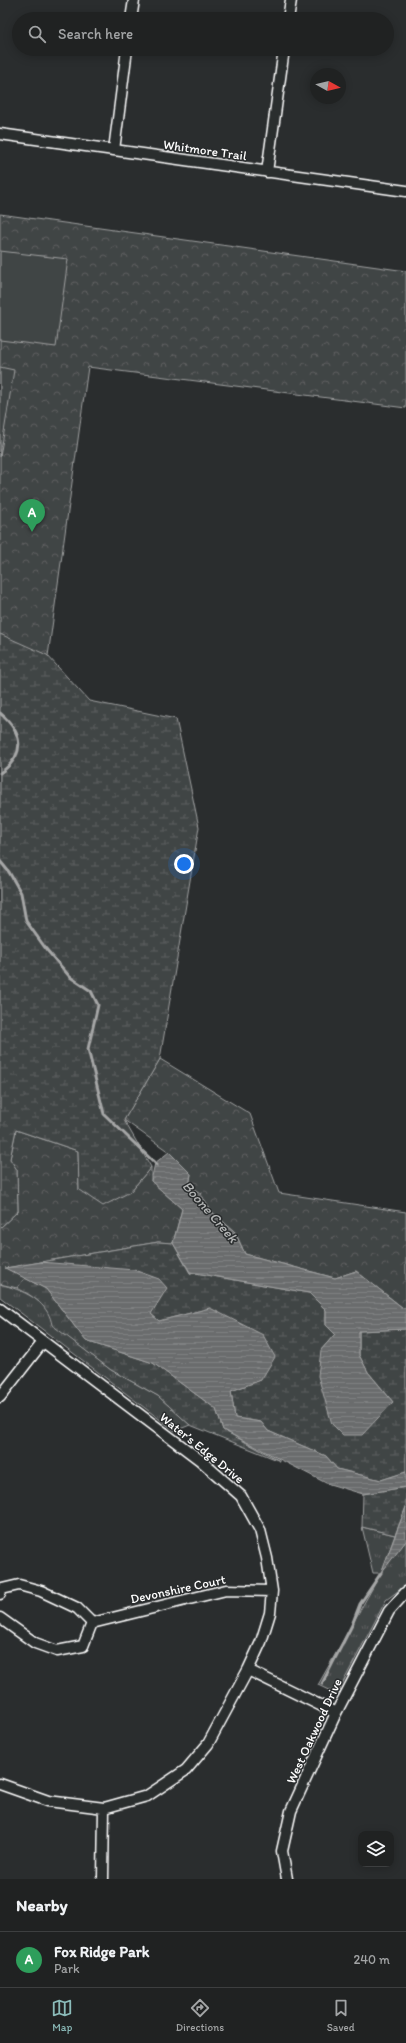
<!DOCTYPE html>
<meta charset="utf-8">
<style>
:root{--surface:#202222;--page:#2d2f2f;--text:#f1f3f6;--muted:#a2a4a5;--line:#3d3f40;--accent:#8bbbb9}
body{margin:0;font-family:Itim,sans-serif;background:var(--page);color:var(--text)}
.controls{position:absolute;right:12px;bottom:12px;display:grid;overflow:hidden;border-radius:8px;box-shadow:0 2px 10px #0003}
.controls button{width:36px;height:36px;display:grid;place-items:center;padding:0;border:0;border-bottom:1px solid var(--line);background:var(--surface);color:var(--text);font:20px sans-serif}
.compass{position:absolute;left:310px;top:68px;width:36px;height:36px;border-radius:50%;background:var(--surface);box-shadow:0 2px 10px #0003;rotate:98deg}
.you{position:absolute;left:184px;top:864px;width:14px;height:14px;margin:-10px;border:3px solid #fff;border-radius:50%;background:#1a73e8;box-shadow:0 0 0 6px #1a73e833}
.badge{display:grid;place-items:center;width:26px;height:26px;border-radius:50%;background:var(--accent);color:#fff;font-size:13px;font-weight:700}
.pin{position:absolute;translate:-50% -33px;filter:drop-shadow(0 1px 2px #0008)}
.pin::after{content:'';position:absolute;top:21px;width:14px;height:12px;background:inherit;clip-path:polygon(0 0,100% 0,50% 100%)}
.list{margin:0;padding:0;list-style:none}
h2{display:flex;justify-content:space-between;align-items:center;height:52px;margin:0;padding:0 16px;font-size:17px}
h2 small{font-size:13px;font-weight:400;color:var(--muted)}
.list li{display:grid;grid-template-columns:26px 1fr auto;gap:12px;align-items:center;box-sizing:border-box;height:56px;padding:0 16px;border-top:1px solid var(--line)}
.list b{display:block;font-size:15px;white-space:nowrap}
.list p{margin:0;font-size:13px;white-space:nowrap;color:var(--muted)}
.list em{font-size:13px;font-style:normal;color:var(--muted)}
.icon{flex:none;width:22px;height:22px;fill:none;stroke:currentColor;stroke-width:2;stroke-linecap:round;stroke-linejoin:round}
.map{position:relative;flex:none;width:406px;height:1879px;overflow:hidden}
.search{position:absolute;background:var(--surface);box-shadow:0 2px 10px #0003;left:12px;right:12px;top:12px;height:44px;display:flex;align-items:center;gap:10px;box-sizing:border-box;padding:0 14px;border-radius:22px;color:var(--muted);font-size:15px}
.sheet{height:108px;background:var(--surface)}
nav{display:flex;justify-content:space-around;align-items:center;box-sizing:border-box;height:56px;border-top:1px solid var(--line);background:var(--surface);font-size:11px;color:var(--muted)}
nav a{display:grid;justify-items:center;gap:2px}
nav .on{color:var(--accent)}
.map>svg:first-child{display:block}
</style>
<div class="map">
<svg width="406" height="1879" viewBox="0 0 406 1879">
<defs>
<pattern id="grass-tufts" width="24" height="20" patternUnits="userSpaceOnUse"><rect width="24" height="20" fill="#414445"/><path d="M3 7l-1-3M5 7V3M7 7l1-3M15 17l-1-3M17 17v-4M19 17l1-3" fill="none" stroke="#5e6061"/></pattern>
<pattern id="forest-crowns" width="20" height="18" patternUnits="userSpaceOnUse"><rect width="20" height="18" fill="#414445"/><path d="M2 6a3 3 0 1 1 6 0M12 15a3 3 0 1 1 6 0" fill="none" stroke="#5e6061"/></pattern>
<pattern id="wetland-marsh" width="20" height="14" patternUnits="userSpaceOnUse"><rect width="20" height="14" fill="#414445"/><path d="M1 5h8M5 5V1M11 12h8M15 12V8" fill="none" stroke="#5e6061"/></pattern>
<pattern id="water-rules" width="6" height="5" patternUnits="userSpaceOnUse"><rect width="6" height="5" fill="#6a6c6d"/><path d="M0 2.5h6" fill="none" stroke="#808283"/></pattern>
</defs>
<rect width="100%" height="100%" fill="#2a2d2e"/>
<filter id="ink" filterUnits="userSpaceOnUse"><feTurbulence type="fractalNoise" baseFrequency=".025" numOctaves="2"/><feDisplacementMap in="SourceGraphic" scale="8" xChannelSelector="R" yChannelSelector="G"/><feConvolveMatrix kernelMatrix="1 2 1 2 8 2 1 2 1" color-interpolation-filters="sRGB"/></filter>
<g filter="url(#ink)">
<path fill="url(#grass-tufts)" stroke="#a0a2a2" d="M0,1284C22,1290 48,1300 53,1325L111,1370L158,1396L190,1425L175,1431L0,1297Z
M362,1527L395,1535L382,1571L406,1541V1585L386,1600L337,1694L318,1685L381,1573H373Z"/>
<path fill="url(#forest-crowns)" stroke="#a0a2a2" d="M0,214L406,271V408L88,367L0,1003Z
M160,1059L250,1114L279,1193L406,1212V1308H403L356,1271L335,1278L245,1254L235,1232L213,1213L200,1193L189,1186L191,1174L169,1152L124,1120Z
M16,1130L78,1151L79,1190L130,1192L151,1167V1181L182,1209L173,1243L158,1242L6,1268L25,1278L17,1288L0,1284V1228L18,1211L17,1170L10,1159Z"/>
<path fill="url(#wetland-marsh)" stroke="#a0a2a2" d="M0,634L47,655L89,701L176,719L199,827L160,1059L124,1120L151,1167L130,1192L103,1206L79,1190L78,1151L16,1130L10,1159L17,1170L18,1211L0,1228Z
M158,1242L173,1243L191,1275L190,1272L309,1293L326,1310V1325L335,1334L321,1350L393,1402L368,1372L359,1355V1331L406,1329V1472L381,1480L337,1469L326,1456L268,1431L261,1422L235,1418L231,1391L261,1380L210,1308L159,1321L151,1314L41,1262Z
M25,1278L46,1289L86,1341L153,1363L216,1409L223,1430L280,1461L190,1425L158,1396L111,1370L52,1325C49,1306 33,1296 17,1288Z
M406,1487V1507L395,1535L362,1527L363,1494Z"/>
<path fill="#414445" stroke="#a0a2a2" d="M0,251L68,259L56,347L0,340Z
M0,367L14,370L0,457Z"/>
<path fill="url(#water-rules)" stroke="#a6a7a7" d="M169,1152L191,1174L189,1186L200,1193L213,1213L235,1232L245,1254L335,1278L356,1271L403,1308H406V1329L359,1331V1355L368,1372L393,1402L362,1435H343L332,1424L318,1376L321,1350L335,1334L326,1325V1310L309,1293L190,1272L173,1243L182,1209L151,1181L155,1163Z
M41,1262L134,1270L159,1279L167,1288L151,1314L159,1321L210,1308L263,1335L275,1357L261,1380L231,1391L235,1418L261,1422L268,1431L326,1456L337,1469L381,1480L406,1472V1487L363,1494L326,1483L223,1430L216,1409L153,1363L86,1341L46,1289L5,1268Z
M406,1507V1541L381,1573Z"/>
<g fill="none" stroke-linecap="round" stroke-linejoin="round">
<path stroke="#a6a7a7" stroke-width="3" d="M0,713C23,733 27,754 0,773
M0,861L9,872L21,893L26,921L46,949L70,977L91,991L98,1005L88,1049L104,1114L157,1165
M322,1684L352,1625L360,1604L381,1573"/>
<g stroke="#fff" stroke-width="13">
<path id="street" d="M131,19L134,0
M288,19L291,0
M0,134L406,191
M114,150L127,49
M267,172L284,49
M0,1309L200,1460L241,1496L260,1530L267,1558L272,1591L270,1613L261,1642L248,1670L208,1744L186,1770L147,1796L104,1808L48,1801L0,1784
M0,1397L43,1342
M0,1594L2,1589L19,1585L41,1591L77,1608L92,1623L83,1646L57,1651L35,1643L0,1618
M92,1623L226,1590L272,1591
M248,1670L336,1713
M103,1879L104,1808
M287,1879L282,1851L291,1811L336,1713L389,1611L406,1592"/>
</g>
<use href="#street" stroke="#2a2d2e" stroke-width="10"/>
</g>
</g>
<g text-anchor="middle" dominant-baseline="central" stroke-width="3" stroke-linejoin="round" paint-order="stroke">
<g font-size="13" fill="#fff" stroke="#2a2d2e">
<text transform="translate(205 150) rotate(8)">Whitmore Trail</text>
<text transform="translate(202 1448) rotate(39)">Water’s Edge Drive</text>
<text transform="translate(178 1589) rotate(-12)">Devonshire Court</text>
<text transform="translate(314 1731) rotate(-65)">West Oakwood Drive</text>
</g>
<g font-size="14" font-style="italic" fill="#b4b6b6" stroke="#2a2d2e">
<text transform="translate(210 1212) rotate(49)">Boone Creek</text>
</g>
</g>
</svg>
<div class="controls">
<button><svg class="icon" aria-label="layers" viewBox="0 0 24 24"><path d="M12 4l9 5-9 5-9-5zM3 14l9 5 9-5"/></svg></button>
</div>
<svg class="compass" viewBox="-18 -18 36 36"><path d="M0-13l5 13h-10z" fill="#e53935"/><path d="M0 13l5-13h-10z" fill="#a2a4a5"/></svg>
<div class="you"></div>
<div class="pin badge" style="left:32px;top:532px;background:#2e9e5b">A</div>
<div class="search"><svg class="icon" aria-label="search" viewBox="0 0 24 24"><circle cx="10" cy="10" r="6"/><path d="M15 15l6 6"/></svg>Search here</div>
</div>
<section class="sheet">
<h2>Nearby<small></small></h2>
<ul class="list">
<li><span class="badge" style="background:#2e9e5b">A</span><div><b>Fox Ridge Park</b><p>Park</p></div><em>240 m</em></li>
</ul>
</section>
<nav>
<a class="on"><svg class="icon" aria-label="map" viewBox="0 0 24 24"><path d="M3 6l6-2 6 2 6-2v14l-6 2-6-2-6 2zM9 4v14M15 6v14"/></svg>Map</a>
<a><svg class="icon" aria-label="directions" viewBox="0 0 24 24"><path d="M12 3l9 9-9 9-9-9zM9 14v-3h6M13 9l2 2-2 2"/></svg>Directions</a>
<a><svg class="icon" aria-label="saved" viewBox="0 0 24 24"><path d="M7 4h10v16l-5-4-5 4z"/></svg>Saved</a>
</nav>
